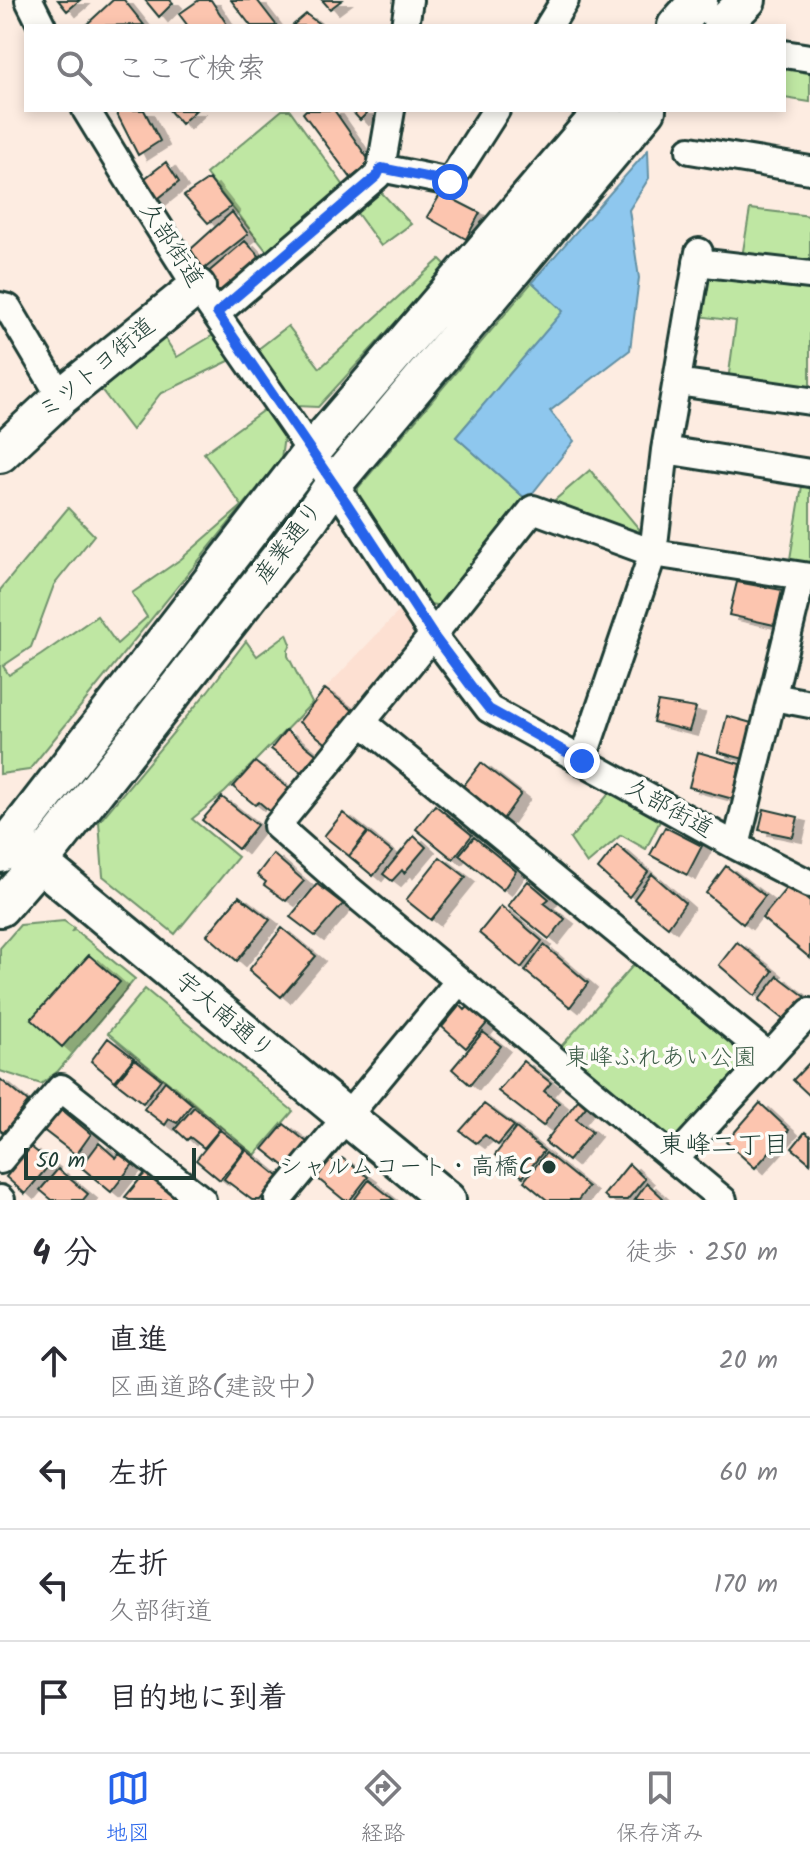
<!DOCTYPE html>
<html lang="ja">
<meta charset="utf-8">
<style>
:root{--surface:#fff;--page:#f7f7f7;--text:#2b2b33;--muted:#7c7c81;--line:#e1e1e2;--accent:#2563eb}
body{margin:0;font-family:Kalam,"Klee One",sans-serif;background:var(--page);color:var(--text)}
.scale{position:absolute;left:24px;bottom:20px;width:172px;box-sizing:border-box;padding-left:8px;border:4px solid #1f3d34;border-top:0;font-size:22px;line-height:28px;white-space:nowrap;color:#1f3d34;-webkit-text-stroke:6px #fdfcf7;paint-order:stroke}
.stop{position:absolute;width:24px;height:24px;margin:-18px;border:6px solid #2563eb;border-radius:50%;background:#fff}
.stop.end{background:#2563eb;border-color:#fff;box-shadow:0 2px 8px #0008}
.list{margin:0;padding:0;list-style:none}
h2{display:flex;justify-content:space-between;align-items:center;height:104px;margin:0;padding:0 32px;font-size:34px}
h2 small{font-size:26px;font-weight:400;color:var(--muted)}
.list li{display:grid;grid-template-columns:52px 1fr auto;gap:24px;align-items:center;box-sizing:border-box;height:112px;padding:0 32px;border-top:2px solid var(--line)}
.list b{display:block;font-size:30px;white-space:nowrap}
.list p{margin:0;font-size:26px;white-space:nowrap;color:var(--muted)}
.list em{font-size:26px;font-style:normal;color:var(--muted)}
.icon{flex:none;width:44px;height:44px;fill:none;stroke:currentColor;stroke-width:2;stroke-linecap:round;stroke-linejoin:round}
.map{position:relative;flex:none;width:810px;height:1200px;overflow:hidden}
.search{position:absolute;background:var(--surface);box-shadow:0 4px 12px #0003;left:24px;right:24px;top:24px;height:88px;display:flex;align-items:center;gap:20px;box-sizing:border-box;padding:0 28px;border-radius:0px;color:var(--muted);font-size:30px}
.sheet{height:552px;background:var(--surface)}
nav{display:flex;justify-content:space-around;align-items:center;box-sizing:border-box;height:112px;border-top:2px solid var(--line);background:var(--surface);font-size:22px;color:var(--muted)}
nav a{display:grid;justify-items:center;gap:4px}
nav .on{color:var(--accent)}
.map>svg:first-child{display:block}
</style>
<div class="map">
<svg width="810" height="1200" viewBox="0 0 810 1200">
<defs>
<filter id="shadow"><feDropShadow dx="9" dy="5" stdDeviation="0" flood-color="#0004"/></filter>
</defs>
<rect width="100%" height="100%" fill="#fdece1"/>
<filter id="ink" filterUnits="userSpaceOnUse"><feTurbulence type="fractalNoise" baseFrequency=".0125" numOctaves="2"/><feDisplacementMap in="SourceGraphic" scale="16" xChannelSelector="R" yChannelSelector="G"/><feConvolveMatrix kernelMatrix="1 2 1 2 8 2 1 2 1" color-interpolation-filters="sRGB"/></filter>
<g filter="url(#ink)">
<path fill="#fde0d2" d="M402,608L415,628L413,647L322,756L288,728Z"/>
<path fill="#bfe7a3" stroke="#6f926c" stroke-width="2" d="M784,66H810V102L784,98Z
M282,110H290L349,193L272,258L206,174Z
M380,191L411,224L381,246L354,209Z
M750,209L810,216V264L742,257Z
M440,259L447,266L318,407L296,406L257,350L288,326L320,368Z
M715,272L810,283V392L728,381L736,321L698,316L707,277Z
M532,282L564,311L456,437L527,500L442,606L430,604L358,505V488Z
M159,329L177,357L215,334L231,360L160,394L132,430L97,384Z
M265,409L284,436L281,459L29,770L0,774V590L68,508L94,535L54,585L31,647L3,666L9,675L41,655L97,616L117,644L147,617L132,593L181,559L242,506L204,453Z
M590,470L640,530L629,537L568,517L555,500Z
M802,486L810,488V568L789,565Z
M287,634L291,644L288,650V656L312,703L225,792L192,819L238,857L175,934L103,876L99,822L208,691L246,641L257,656Z
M613,789L662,817L646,849L621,835L587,864L570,839Z
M64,921L74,928L72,931L75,930L135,979L58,1071L41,1084L0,1071V948L20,925Z
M638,960L746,1050L747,1068L683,1135L663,1139L557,1051Z
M145,989L293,1111L255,1155L108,1033Z"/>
<path fill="#8ec7ee" stroke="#6290a4" stroke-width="2" d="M648,150L649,178L629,210L639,278L630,350L550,411L574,441L527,500L456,437L563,311L532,282Z"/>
<path fill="#fcc5af" stroke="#1f3d34" stroke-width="2" filter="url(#shadow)" d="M58,0H80L67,11Z
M113,0H124L144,25L85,26Z
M145,0H170L173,3L159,17Z
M199,0H211L228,26H188L179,14Z
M231,0H257L277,26H251Z
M322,0H342L330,9Z
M306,14L322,26H292Z
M115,110H144L160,141L138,155Z
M169,110H196L181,124Z
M306,110H334L371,163L351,178L303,113Z
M351,110H370L360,120Z
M166,162L179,182L155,201L140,182Z
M209,179L231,207L208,223L184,196Z
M441,193L480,213L466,239L427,217Z
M232,212L248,234L204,269L190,250Z
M245,241L266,263L222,299L205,275Z
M737,582L782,590L774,625L729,615Z
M325,689L355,712L328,745L299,722Z
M658,702L696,708L689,731L653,722Z
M727,716L755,724L744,759L718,752Z
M286,730L316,754L301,772L271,749Z
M698,752L740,764L733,799L689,787Z
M255,762L290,789L271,812L259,802L255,805L233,787Z
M481,763L521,794L501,822L461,789Z
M222,797L257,825L238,849L202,820Z
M435,805L472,835L453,859L416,829Z
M764,809L798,817L793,837L759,830Z
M343,813L367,832L349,856L324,836Z
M665,827L702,846L687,875L650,855Z
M368,833L392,852L373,876L349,856Z
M414,836L426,847L404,873L402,870L392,881L383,874Z
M474,837L516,871L503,890L459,855Z
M617,845L648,872L629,897L598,869Z
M273,854L304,881L286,901L264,885L266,882L257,875Z
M440,857L466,877L431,920L406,900Z
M726,866L765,896L743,924L706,893Z
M652,874L685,903L668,927L634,899Z
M528,881L549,899L544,903L565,919L549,939L508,906Z
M317,884L343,904L315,936L290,917Z
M789,885L810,902V958L762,918Z
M239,896L270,920L237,961L207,935Z
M501,906L542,941L521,968L479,933Z
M282,928L316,956L281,997L249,970Z
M737,942L773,971L755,996L719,965Z
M544,945L588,983L570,1007L525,971Z
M89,955L120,982L62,1047L31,1019Z
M778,976L807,998L785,1021L759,1000Z
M460,1005L465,1010L469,1006L488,1022L466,1048L442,1027Z
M483,1032L501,1046L470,1085L452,1069Z
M108,1038L134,1058L115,1081L91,1061Z
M135,1059L161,1079L143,1103L116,1082Z
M523,1061L551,1083L544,1091L559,1103L543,1126L498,1091Z
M810,1062V1096L793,1080Z
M0,1079L28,1102L4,1133L0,1130Z
M165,1081L192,1104L177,1123L169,1119L165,1125L144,1109Z
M578,1100L586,1107L576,1119L592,1132L568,1161L545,1142Z
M760,1103L789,1130L755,1168L726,1142Z
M484,1104L514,1126L498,1145L485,1135L476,1143L460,1131Z
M194,1107L220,1129L204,1148L190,1137L187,1140L175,1129Z
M60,1108L91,1134L76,1155L42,1129Z
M284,1124L308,1143L287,1168L263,1149Z
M516,1128L544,1151L523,1177L495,1155Z
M220,1130L245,1149L220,1180L196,1160Z
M805,1132L810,1136V1163L792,1148Z
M99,1143L116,1158L119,1154L133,1164L111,1192L81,1167Z
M31,1147L51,1163L25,1194L6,1177Z
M246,1150L279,1177L260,1200H252L224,1179Z
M546,1153L588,1187L578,1200H547L524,1181Z
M342,1158L368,1177L350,1200H344L317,1178L330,1159L337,1163Z
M629,1164L645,1179L627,1200H609L604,1195Z
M58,1169L88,1194L83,1200H52L40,1190Z
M145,1173L179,1200H129L125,1197Z
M369,1180L394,1200H354Z
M647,1183L663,1198L661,1200H635Z"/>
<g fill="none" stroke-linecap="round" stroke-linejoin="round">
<g stroke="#1f3d34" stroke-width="32">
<path id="street" d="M29,0L42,26
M405,26L409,0
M549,26L565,0
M784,54L810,58
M86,110L127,177L197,287L346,502L433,635L489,709L736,846L810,884
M690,150L810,170
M381,168L450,182L496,110
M697,262L810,275
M0,306L8,308L61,397
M217,313L377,176L381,168L391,110
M677,382L810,401
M665,450L810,473
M773,697L810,704
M362,722L769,1056
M582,761L653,553L665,450L699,252
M736,846L802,576
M675,1159L810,1012
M0,1160L61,1088L202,1200
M0,1199L1,1200
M278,1200L459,981
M723,1200L344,885L277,826L433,635L533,509L653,553L810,577"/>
</g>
<g stroke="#1f3d34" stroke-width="42">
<path id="secondary" d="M676,26L699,0
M721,26L747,0
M0,454L61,397L197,287
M23,849L447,1200
M0,854L311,452L604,110
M0,908L40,862L309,520L333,485L647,110"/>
</g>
<use href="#street" stroke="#fdfcf7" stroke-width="26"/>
<use href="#secondary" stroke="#fdfcf7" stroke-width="36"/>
</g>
</g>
<g fill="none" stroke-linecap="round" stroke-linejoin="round" filter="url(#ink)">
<path stroke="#2563eb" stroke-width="10" d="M450,182L381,168L377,176L217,313L346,502L433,635L474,690L489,709L582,761"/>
</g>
<circle fill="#1f3d34" stroke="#fdfcf7" stroke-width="3" cx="549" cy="1167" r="8"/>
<g text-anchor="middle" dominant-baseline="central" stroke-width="7" stroke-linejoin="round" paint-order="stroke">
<g font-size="24" fill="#1f3d34" stroke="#fdfcf7">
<text transform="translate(171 245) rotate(57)">久部街道</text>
<text transform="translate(97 369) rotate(-40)">ミツトヨ街道</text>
<text transform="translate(289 543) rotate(-53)">産業通り</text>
<text transform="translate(669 809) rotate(29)">久部街道</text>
<text transform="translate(224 1016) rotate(40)">宇大南通り</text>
</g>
<g font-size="24" fill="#3f5f4a" stroke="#fdfcf7">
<text x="661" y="1058">東峰ふれあい公園</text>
</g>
<g font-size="24" fill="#1f3d34" stroke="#fdfcf7" text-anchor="end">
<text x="533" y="1167">シャルムコート・高橋C</text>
</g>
<g font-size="26" fill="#1f3d34" stroke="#fdfcf7">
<text x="724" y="1146">東峰二丁目</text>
</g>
</g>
</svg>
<div class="scale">50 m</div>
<div class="stop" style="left:450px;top:182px"></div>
<div class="stop end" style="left:582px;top:761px"></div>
<div class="search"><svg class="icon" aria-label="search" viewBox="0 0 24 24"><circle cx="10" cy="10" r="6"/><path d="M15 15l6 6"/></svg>ここで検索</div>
</div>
<section class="sheet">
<h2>4 分<small>徒歩 · 250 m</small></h2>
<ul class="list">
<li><svg class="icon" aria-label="ahead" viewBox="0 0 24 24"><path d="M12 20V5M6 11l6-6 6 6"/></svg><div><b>直進</b><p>区画道路(建設中)</p></div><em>20 m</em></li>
<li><svg class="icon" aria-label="left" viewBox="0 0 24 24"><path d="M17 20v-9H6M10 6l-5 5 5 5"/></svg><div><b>左折</b></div><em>60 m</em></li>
<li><svg class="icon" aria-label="left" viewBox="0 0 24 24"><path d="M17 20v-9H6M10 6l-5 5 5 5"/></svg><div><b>左折</b><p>久部街道</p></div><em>170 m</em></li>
<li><svg class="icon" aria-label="arrive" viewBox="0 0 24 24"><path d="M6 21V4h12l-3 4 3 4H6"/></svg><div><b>目的地に到着</b></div></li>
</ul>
</section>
<nav>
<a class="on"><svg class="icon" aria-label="map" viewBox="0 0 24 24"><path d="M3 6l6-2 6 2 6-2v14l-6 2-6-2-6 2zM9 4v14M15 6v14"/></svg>地図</a>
<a><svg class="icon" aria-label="directions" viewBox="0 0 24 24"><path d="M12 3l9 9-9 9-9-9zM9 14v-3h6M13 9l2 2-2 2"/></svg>経路</a>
<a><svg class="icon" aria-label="saved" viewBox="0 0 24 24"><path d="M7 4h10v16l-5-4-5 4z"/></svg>保存済み</a>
</nav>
